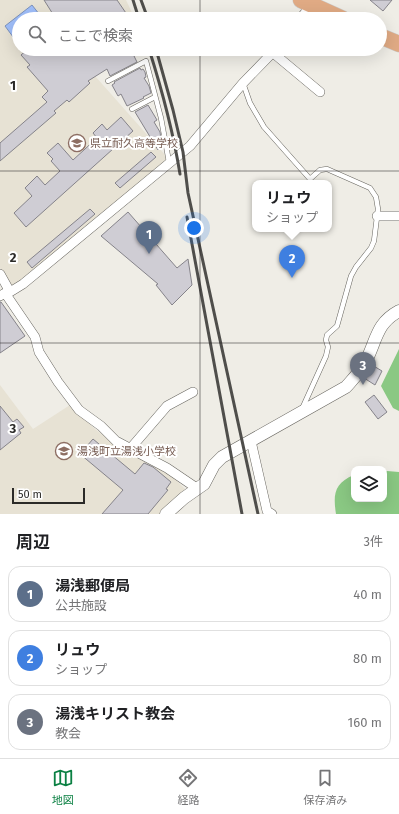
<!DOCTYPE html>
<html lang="ja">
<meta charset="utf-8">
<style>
:root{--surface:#fff;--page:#f6f6f6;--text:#202124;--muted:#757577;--line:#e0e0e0;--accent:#0b8043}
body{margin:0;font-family:"Fira Sans","Noto Sans JP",sans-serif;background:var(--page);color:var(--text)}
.controls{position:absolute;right:12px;bottom:12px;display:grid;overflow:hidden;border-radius:8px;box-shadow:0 4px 16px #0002}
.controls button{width:36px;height:36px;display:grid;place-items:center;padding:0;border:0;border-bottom:1px solid var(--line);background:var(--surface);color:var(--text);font:20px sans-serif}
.scale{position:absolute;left:12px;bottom:10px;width:73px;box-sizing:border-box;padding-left:4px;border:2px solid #2b2a28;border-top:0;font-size:11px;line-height:14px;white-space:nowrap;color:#2b2a28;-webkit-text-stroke:3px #fff;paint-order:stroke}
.you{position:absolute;left:194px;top:228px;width:14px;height:14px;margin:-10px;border:3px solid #fff;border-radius:50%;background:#1a73e8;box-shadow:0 0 0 6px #1a73e833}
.badge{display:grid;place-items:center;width:26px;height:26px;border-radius:50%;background:var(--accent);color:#fff;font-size:13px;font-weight:700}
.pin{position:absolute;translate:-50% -33px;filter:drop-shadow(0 1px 2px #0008)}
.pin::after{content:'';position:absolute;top:21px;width:14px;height:12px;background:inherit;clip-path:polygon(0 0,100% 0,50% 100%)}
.popup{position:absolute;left:252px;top:180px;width:80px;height:52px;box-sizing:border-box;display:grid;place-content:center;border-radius:8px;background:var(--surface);filter:drop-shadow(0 1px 3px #0005);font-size:13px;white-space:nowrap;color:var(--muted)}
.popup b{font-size:15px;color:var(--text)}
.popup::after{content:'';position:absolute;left:50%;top:100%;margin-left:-8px;border:8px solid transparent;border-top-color:var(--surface)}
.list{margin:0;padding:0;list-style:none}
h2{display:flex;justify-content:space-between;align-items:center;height:52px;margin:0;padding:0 16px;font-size:17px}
h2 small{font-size:13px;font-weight:400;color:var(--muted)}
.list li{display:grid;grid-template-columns:26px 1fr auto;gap:12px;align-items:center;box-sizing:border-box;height:56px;margin:0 8px 8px;padding:0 8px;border:1px solid var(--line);border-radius:12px}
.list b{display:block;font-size:15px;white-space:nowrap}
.list p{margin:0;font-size:13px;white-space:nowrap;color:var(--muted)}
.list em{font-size:13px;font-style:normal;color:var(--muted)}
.icon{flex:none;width:22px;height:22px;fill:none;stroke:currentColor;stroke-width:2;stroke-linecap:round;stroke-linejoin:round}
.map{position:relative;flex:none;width:399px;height:514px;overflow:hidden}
.search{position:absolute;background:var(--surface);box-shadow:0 4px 16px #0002;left:12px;right:12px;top:12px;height:44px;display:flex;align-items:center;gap:10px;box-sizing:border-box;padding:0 14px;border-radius:22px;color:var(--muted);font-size:15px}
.sheet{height:244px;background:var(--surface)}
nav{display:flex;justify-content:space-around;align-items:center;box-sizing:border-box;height:56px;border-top:1px solid var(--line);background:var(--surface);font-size:11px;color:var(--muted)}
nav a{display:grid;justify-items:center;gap:2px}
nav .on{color:var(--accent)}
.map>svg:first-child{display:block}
</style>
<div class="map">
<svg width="399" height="514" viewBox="0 0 399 514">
<rect width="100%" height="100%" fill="#efede6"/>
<path fill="#e7e2d4" d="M0,0H126L135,19H19V49H113L87,67L166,156V163L11,289L0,268Z
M0,385L33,429L70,405L95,429L113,443L166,470L185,489L159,514H0Z"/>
<path fill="#8ac883" d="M399,349V411L393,408L381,386Z
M387,471L399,472V514H336C333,495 334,483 354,475V499H384V472Z"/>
<path fill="#9fbefa" stroke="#7c92bb" d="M32,5L43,19H19V45L5,26Z"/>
<path fill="#cfcdd4" stroke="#85838a" d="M44,0H117L128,16L122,19H56Z
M370,0H392L383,11Z
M28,49H147L134,56L137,62L110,76L107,69L88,81L90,83L69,102L67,100L54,111L56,113L0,161V143L47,102L42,97L48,91L27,67L30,65L21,55Z
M140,68L141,70L143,69L145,72L146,77L144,78L149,86L151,93L143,97L144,98L127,106L121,94L118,96L112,85L115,83L114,82Z
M148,105L157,120L154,122L160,132L162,146L158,150L135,112Z
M121,117L133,131L26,227L14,213L32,196L25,188L37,176L45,185L60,171L51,161L53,159L47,153L58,143L73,160L97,138L93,133L102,124L107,130Z
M151,152L156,157L120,188L115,183Z
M90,209L95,214L32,268L27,262Z
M128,212L177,268L188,259L192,285L172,305L156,285L158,284L101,236Z
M0,302H1L25,336L0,353Z
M372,365L382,371L375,385L364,378Z
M374,395L387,412L378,419L365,402Z
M0,406L13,422L17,419L24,427L19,430L21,433L0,450Z
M93,439L135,474L144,463L153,467L171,482L166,489L168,490L148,514H102L123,490L80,454Z"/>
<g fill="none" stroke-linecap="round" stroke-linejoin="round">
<g stroke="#67655f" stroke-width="5.5">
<path id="service" d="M108,81L146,61L161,118L169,162
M243,83L250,103L264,127L310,179L320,170L327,169L370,188L376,197L378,209L374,241L371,248L356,267L351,276L337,326L327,335L326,340L328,347L326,356L302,409
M132,109L155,97"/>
</g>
<g stroke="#67655f" stroke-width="10">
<path id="minor" d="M300,19L313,3
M272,52L320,92
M377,216H399
M0,274L10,292
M5,293L35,337L39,352L58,382L79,410L101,426L116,441L167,468L198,489
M0,296L5,293L10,292L23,284L190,146L243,83L276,49
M251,441L267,511L272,514
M130,449L167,406L193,392"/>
</g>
<g stroke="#67655f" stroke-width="13">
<path id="tertiary" d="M166,514L184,498L204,484L214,465L222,457L346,387C354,378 362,370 367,359C377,338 377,323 399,311"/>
</g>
<g stroke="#cccccb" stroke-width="17">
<path id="trunk" d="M301,0L343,19
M380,36L399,44"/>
</g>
<use href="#service" stroke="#fff" stroke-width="4.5"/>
<use href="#minor" stroke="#fff" stroke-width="9"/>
<use href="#tertiary" stroke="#fff" stroke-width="12"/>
<use href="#trunk" stroke="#e0aa84" stroke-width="16"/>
<path stroke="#4f4e4b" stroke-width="3" d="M133,0L139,19
M141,0L148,19
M149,49C162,90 173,131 180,174
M156,49L173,110L183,152L188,193L258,514
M187,217L242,514"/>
</g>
<path fill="none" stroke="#2b2a28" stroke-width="1" stroke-opacity="0.55" d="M200,0V19M200,49V514M0,171H399M0,343H399"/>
<defs>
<g id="school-ring" transform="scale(0.9)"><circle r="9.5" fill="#fff" stroke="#8d6e63" stroke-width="1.5"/><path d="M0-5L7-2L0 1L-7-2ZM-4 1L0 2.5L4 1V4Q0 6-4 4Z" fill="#8d6e63"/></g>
</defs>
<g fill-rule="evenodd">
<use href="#school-ring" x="77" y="143"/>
<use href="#school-ring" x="64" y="451"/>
</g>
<g text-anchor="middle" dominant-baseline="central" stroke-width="4" stroke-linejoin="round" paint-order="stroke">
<g font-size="11" fill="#785e54" stroke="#fff" text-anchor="start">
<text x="90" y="143">県立耐久高等学校</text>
<text x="77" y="451">湯浅町立湯浅小学校</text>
</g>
</g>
<g font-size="13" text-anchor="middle" font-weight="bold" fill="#2b2a28" stroke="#fff" stroke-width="4" stroke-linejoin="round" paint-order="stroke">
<text x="13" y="90">1</text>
<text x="13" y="262">2</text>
<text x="13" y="433">3</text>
</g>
</svg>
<div class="controls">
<button><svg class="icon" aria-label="layers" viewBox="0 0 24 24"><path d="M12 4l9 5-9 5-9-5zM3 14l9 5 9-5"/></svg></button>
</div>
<div class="scale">50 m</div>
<div class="you"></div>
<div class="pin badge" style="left:149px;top:254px;background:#5c6f8a">1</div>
<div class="pin badge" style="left:292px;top:278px;background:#3f7fe0">2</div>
<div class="popup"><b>リュウ</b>ショップ</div>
<div class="pin badge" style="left:363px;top:385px;background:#6b7280">3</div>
<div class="search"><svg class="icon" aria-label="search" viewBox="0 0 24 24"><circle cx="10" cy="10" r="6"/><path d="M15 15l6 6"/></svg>ここで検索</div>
</div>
<section class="sheet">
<h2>周辺<small>3件</small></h2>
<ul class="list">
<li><span class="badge" style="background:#5c6f8a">1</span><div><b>湯浅郵便局</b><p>公共施設</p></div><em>40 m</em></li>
<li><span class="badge" style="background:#3f7fe0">2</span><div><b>リュウ</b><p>ショップ</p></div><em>80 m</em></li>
<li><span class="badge" style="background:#6b7280">3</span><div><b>湯浅キリスト教会</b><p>教会</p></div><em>160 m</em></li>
</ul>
</section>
<nav>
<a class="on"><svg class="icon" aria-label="map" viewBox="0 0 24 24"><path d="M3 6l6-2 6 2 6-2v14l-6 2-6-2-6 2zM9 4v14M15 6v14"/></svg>地図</a>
<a><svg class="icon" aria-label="directions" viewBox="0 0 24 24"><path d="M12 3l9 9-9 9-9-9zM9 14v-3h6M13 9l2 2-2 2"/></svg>経路</a>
<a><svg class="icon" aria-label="saved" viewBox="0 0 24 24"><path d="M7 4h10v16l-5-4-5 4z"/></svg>保存済み</a>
</nav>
